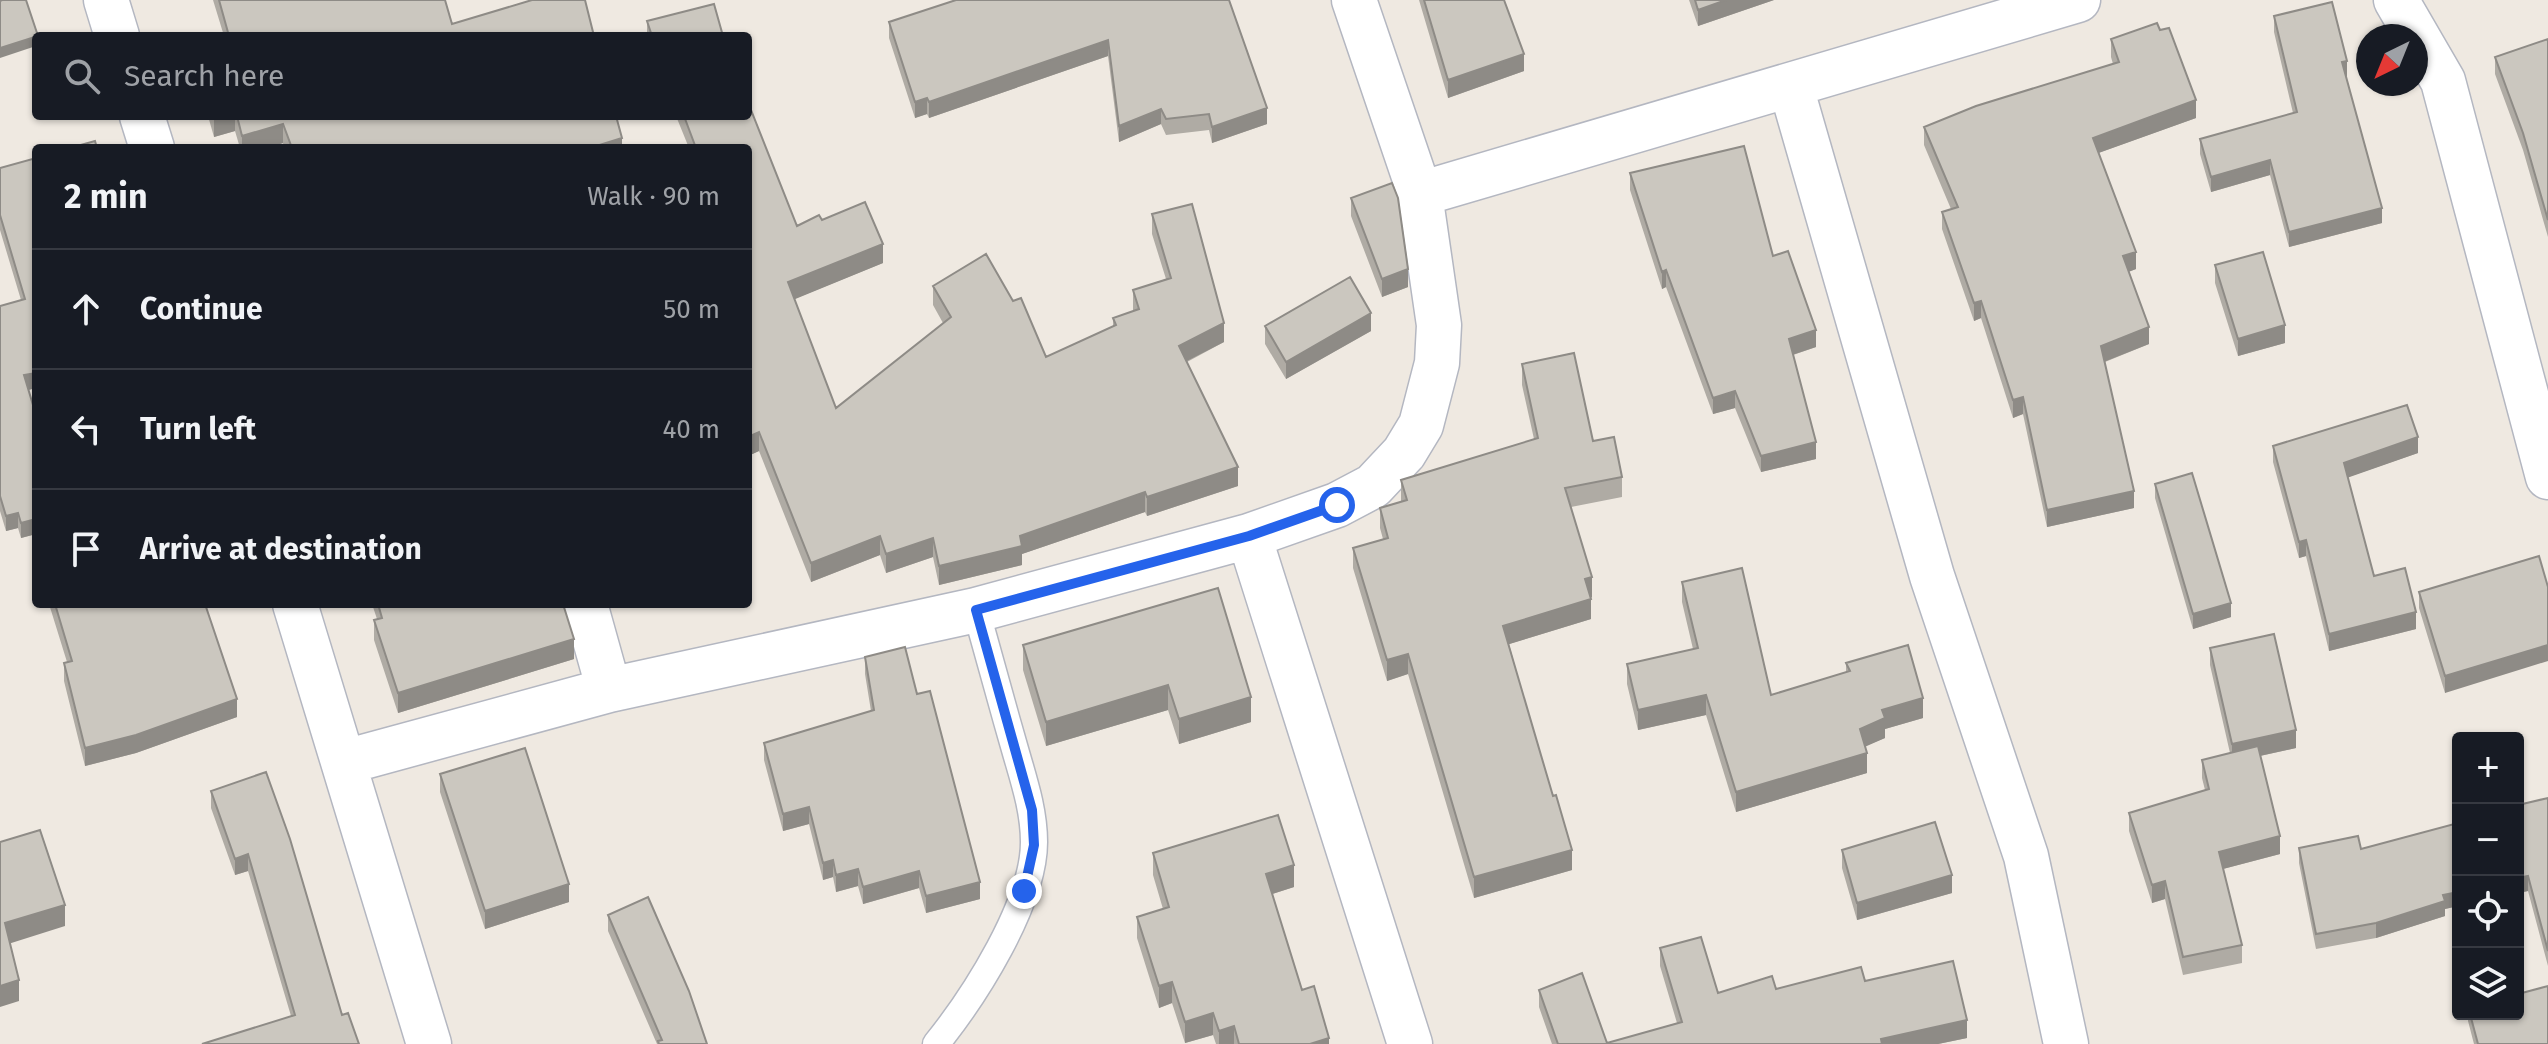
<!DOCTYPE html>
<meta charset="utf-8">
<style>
:root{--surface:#171b24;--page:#20242c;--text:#f1f3f6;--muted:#9ea1a6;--line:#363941}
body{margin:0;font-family:"Fira Sans",sans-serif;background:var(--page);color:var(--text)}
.controls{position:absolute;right:24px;bottom:24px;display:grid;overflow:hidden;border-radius:8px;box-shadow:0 2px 6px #0004}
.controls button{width:72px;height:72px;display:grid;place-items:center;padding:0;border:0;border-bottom:2px solid var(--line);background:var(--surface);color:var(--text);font:40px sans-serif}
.compass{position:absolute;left:2356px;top:24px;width:72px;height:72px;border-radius:50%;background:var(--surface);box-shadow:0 2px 6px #0004;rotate:223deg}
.stop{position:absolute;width:24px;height:24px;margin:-18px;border:6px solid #2563eb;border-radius:50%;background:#fff}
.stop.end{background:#2563eb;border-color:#fff;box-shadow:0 2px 8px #0008}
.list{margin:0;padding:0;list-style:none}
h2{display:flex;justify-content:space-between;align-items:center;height:104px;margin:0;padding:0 32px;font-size:34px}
h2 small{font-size:26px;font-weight:400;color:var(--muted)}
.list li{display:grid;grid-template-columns:52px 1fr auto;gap:24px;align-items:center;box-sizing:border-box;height:120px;padding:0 32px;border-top:2px solid var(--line)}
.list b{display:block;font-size:30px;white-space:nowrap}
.list em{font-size:26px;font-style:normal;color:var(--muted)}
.icon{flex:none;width:44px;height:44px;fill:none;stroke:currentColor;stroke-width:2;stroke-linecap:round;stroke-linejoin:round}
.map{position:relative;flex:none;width:2548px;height:1044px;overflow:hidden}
.search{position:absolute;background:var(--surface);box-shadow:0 2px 6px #0004;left:32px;top:32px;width:720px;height:88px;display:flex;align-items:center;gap:20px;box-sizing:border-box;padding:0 28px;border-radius:8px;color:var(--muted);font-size:30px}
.panel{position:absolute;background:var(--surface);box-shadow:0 2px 6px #0004;left:32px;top:144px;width:720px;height:464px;border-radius:8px}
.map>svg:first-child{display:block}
</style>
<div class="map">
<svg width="2548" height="1044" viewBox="0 0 2548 1044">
<rect width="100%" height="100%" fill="#efe9e1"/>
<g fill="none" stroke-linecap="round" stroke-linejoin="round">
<g stroke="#b4b7c1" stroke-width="29">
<path id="lane" d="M936,1044C974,997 1034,904 1034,842C1034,809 1023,778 1014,746C1001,701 989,656 976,610"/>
</g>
<g stroke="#b4b7c1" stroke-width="47">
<path id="street" d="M106,0L117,36
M2396,0L2443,81L2548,477
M1791,87L1932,576L2026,856L2066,1044
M142,116L152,148
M1420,194L2078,0
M1249,536L1410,1044
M295,604L429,1044
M585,604L609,690
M345,762L609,690L976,610L1249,536L1337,505L1373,486L1404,453L1421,425L1437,363L1439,325L1420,194L1354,0"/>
</g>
<use href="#lane" stroke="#fff" stroke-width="26"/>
<use href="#street" stroke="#fff" stroke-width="44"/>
</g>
<path fill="#afaba4" d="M213,0H445L452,24L594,36H224Z
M1229,0L1267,124L1212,143L1209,130L1166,135L1161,124L1119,142L1108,56L929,118L927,114L915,118L889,38V22Z
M1419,0H1504L1524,71L1448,98Z
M1689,0H1774L1698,26Z
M2274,16L2347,76H2346L2382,223L2289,247L2270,175L2211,192L2200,154V139L2293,113L2274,32Z
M647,21L723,36H647Z
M2111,39L2196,118L2098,153L2136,269L2128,272L2149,344L2105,362L2134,508L2047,527L2023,414L2013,418L1981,318L1974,321L1942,229V212L1951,209L1924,145V127L2113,64L2111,57Z
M2548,39V237L2523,150L2495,74V57Z
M208,116H616L622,148H284L283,143L267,148H240L235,131L214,137Z
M676,116H748L797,226L822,220L883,263L794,299L836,408L943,323L933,305V286L1046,357L1113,326V318L1133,311V290L1166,279L1152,234V214L1224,342L1187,362L1238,486L1147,516L1145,512L1022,554V565L939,585L933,557L886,573L880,555L811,582L759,451L748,456V148H689Z
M36,158V388L28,390L36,415V534L21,538L18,528L6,531L0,511V306L21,300L0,230V168Z
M1630,173L1773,256L1816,347L1793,355L1816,459L1761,472L1735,408L1713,414L1666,287L1662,289L1630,190Z
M1351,198L1408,287L1382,297L1351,216Z
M2215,265L2285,343L2238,356L2215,283Z
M1265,326L1371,331L1286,379L1265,344Z
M1522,364L1593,441L1622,477V497L1571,507L1592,597L1591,598V619L1509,644L1572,870L1474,898L1408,674L1387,681L1353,568V548L1383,539L1380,528V508L1401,502V480L1534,439L1522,385Z
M2273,446L2418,453L2348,477L2374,576L2416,629L2329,651L2306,556L2299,558L2273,462Z
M2155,484L2231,617L2193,629L2155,498Z
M1682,582L1771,695L1846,672V663L1923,718L1885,729V738L1865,746L1867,773L1736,812L1706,715L1638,730L1627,684V664L1693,649L1682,602Z
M2548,587L2445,693L2419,608V592Z
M49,604H213L206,606L237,717L136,753L85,766L64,681V663L67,662Z
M372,604H563L574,659L398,713L374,640V620L377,619Z
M1023,645L1251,697V722L1179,744L1168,710L1046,746L1023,670Z
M2210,648L2296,748L2260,756L2280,854L2223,869L2242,945V963L2183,975L2165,899L2152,903L2129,831V813L2205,790L2202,778V760L2230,753L2210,665Z
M865,657L917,694L980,899L926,913L919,888L863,904L858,886L836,892L833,877L823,880L809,824L783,831L764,760V743L871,711L865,674Z
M440,774L569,902L485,929L440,792Z
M211,791L342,1015L359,1044L291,1016L248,871L235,875L211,808Z
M2548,798V966L2528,891L2518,893V805Z
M2458,823V906L2445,909V916L2376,938L2316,949L2299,863V848L2361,849Z
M1842,850L1952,893L1857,920L1842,868Z
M1153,853L1294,887L1272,894L1302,990L1329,1044H1216L1213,1035L1185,1043L1172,1003L1159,1008L1137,938V917L1163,909L1153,875Z
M608,915L707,1044H657L608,931Z
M1660,948L1718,993L1776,989L1865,981L1967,1038L1938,1044H1552L1539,1007V990L1607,1043L1677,1023L1660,966Z
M2468,1014H2518L2548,1044H2474L2468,1021Z"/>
<path fill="#8e8b86" d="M1726,0H1774L1698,26V10Z
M36,36V46L0,58V48Z
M1108,40V56L929,118V102Z
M1524,54V71L1448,98V80Z
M2347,61V76L2342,77V62Z
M927,98V114L915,118V102Z
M2196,100V118L2093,155V138Z
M1267,108V124L1212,143V127Z
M1161,109V124L1119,142V126Z
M220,116H235V131L214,137V118Z
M283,124V143L267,148H242V136Z
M622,138V148H590Z
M2270,160V175L2211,192V177Z
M2382,208V223L2289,247V232Z
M883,244V263L788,302V282Z
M2136,252V269L2123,274V256Z
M1408,269V287L1382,297V279Z
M1666,270V287L1662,289V272Z
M1981,301V318L1974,321V303Z
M1371,313V331L1286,379V362Z
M1224,323V342L1179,365V346Z
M2285,325V343L2238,356V339Z
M2149,327V344L2101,363V346Z
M1816,330V347L1789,356V339Z
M36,373V388L24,391V375Z
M1735,391V408L1713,414V398Z
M2023,397V414L2013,418V400Z
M759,432V451L748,456V437Z
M2418,437V453L2344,479V463Z
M1816,442V459L1761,472V456Z
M1238,467V486L1147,516V497Z
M2134,491V508L2047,527V510Z
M1145,492V512L1022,554V565L939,585V566L1020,536Z
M18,513V528L6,531V516Z
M36,519V534L21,538V523Z
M880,536V555L811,582V563Z
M933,538V557L886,573V554Z
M2306,540V556L2299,558V542Z
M1592,577V597L1585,599V579Z
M1591,599V619L1503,646V626Z
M2231,603V617L2193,629V614Z
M2416,612V629L2329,651V634Z
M574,639V659L398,713V693Z
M2548,645V661L2445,693V676Z
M1408,654V674L1387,681V660Z
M1168,685V710L1046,746V722Z
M1706,695V715L1638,730V710Z
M1251,697V722L1179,744V719Z
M1923,698V718L1885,729V738L1860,749V729L1882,710Z
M237,699V717L136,753L85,766V748Z
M2296,730V748L2232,762V744Z
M1867,753V773L1736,812V792Z
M809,807V824L783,831V814Z
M2280,836V854L2219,870V852Z
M1572,850V870L1474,898V877Z
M248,854V871L235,875V859Z
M833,860V877L823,880V863Z
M1294,865V887L1266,896V874Z
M858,869V886L836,892V875Z
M919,871V888L863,904V887Z
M1952,875V893L1857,920V903Z
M2528,876V891L2518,893V878Z
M2165,881V899L2152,903V885Z
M980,882V899L926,913V896Z
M569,884V902L485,929V911Z
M2458,892V906L2445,909V916L2376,938V923L2443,895Z
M65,905V926L5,945V923Z
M19,980V1001L0,1007V986Z
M1172,982V1003L1159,1008V986Z
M1213,1013V1035L1185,1043V1022Z
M1967,1020V1038L1938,1044H1881V1039Z
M1234,1026V1044H1219V1031Z
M1329,1038V1044H1310Z"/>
<path fill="#cbc7bf" stroke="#8e8b86" stroke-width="2" d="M2,0H26L38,36L0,48V1Z
M219,0H445L452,24L532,0H585L594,36H229Z
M956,0H1229L1267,108L1212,127L1209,114L1166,119L1161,109L1119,126L1108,40L929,102L927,98L915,102L889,22Z
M1424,0H1504L1524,54L1448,80Z
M1695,0H1726L1698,10Z
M2332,2L2347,61L2342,62L2382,208L2289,232L2270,160L2211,177L2200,139L2297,112L2274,16Z
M714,4L723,36H652L647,21Z
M2157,23L2160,30L2169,28L2196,100L2093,138L2136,252L2123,256L2149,327L2101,346L2134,491L2047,510L2023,397L2013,400L1981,301L1974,303L1942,212L1958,207L1924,127L1976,106L2119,62L2111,39Z
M2548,39V220L2523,133L2495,57Z
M748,105H749L797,226L819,215L822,220L865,202L883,244L788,282L836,408L951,317L933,286L986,254L1013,301L1021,298L1046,357L1116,325L1113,318L1139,309L1133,290L1171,278L1152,214L1192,204L1224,323L1179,346L1238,467L1147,497L1145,492L1020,536L1022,546L939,566L933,538L886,554L880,536L811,563L759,432L748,437V148H696L684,116H748Z
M237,116H616L622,138L590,148H292L283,124L242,136Z
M95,141L97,148H70Z
M1744,146L1773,256L1788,251L1816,330L1789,339L1816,442L1761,456L1735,391L1713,398L1666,270L1662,272L1630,173Z
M36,158V373L24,375L36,415V519L21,523L18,513L6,516L0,496V306L25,299L0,215V168Z
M1392,183L1398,198L1408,269L1382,279L1351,198Z
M2263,252L2285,325L2238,339L2215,265Z
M1350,277L1371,313L1286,362L1265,326Z
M1574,353L1593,441L1614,437L1622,477L1565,488L1592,577L1585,579L1591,599L1503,626L1553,796L1556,795L1572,850L1474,877L1408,654L1387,660L1353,548L1388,538L1380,508L1407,500L1401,480L1538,438L1522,364Z
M2407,405L2418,437L2344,463L2374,576L2405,568L2416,612L2329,634L2306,540L2299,542L2273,446Z
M2192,473L2231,603L2193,614L2155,484Z
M2539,556L2548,587V645L2445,676L2419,592Z
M1742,568L1771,695L1850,671L1846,663L1908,645L1923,698L1882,710L1885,718L1860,729L1867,753L1736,792L1706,695L1638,710L1627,664L1698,648L1682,582Z
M1218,588L1251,697L1179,719L1168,685L1046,722L1023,645Z
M55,604H205L237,699L136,735L85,748L64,663L72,661Z
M378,604H563L574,639L398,693L374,620L382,618Z
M2274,634L2296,730L2232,744L2210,648Z
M905,647L917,694L930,691L980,882L926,896L919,871L863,887L858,869L836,875L833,860L823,863L809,807L783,814L764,743L874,710L865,657Z
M2258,746L2280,836L2219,852L2242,945L2183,957L2165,881L2152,885L2129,813L2209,789L2202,760Z
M525,748L569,884L485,911L440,774Z
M266,772L290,839L342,1015L348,1013L359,1044H202L295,1015L248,854L235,859L211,791Z
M2548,798V951L2528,876L2518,878V805Z
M1278,815L1294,865L1266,874L1302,990L1314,986L1329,1038L1310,1044H1239L1234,1026L1219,1031L1213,1013L1185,1022L1172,982L1159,986L1137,917L1169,907L1153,853Z
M1935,822L1952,875L1857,903L1842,850Z
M2458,823V892L2443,895L2445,901L2376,923L2316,934L2299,848L2358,836L2361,849Z
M40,830L65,905L5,923L19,980L0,986V842Z
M648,897L689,991L707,1044H659L658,1041L662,1040L608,915Z
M1701,937L1718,993L1772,976L1776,989L1861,967L1865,981L1953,961L1967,1020L1881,1039L1882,1044H1558L1539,990L1582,973L1607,1043L1682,1022L1660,948Z
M2548,986V1044H2478L2470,1014H2518V994Z"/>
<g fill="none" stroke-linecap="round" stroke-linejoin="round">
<path stroke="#2563eb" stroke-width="10" d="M1024,891L1034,845L1032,810L976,610L1249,536L1337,505"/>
</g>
</svg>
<div class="controls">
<button>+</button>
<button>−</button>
<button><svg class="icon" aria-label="locate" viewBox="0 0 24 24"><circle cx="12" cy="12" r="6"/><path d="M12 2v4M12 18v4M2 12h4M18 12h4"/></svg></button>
<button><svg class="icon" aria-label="layers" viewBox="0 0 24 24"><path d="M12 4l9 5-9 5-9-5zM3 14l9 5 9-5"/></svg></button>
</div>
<svg class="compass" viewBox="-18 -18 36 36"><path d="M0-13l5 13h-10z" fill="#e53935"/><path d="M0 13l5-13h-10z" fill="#9ea1a6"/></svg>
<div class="stop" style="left:1337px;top:505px"></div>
<div class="stop end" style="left:1024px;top:891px"></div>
<div class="search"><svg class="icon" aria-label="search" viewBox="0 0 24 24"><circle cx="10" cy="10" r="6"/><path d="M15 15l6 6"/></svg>Search here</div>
<section class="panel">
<h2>2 min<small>Walk · 90 m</small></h2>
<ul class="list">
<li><svg class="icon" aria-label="ahead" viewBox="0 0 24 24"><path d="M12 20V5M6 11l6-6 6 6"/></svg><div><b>Continue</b></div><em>50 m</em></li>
<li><svg class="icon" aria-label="left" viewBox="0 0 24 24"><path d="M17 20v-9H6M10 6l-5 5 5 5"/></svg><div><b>Turn left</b></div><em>40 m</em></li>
<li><svg class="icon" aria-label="arrive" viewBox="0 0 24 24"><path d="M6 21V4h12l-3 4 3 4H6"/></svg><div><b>Arrive at destination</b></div></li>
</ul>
</section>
</div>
